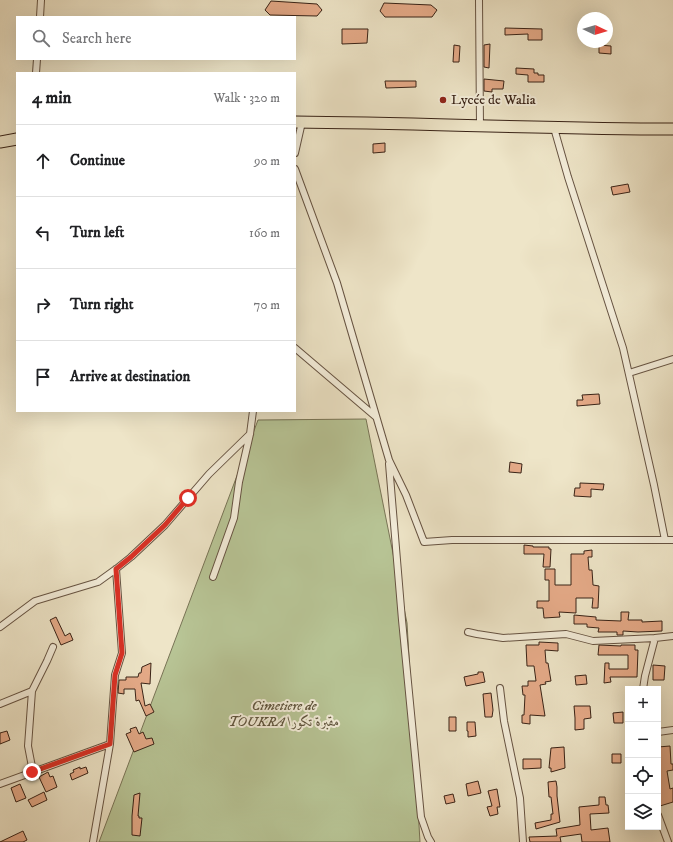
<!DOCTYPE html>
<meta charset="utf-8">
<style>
:root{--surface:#fff;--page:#f2f2f2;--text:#202124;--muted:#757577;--line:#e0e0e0}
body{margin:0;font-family:"IM FELL DW Pica",Amiri,serif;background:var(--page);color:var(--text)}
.controls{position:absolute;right:12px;bottom:12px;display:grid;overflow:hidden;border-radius:0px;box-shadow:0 4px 16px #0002}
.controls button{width:36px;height:36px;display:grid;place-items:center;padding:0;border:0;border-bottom:1px solid var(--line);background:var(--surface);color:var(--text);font:20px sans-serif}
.compass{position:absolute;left:577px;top:12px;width:36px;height:36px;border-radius:50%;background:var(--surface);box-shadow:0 4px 16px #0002;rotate:94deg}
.stop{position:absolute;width:12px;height:12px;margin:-9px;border:3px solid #d93025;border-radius:50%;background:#fff}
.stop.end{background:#d93025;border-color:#fff;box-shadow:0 1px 4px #0008}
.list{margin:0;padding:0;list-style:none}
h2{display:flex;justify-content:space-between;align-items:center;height:52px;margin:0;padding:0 16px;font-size:17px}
h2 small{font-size:13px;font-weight:400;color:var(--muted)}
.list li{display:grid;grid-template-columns:26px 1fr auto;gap:12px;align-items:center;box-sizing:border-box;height:72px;padding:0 16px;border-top:1px solid var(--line)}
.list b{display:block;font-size:15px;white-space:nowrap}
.list em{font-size:13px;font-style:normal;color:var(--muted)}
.icon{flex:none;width:22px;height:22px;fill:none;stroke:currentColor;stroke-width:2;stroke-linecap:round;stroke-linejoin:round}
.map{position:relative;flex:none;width:673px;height:842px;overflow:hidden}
.search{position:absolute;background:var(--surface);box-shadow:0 4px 16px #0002;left:16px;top:16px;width:280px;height:44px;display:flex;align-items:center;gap:10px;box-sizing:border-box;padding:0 14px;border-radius:0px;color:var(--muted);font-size:15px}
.panel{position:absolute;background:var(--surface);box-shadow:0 4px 16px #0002;left:16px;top:72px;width:280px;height:340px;border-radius:0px}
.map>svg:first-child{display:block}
</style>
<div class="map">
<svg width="673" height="842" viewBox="0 0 673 842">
<rect width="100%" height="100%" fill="#eee5c8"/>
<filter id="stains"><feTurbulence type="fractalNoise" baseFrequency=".005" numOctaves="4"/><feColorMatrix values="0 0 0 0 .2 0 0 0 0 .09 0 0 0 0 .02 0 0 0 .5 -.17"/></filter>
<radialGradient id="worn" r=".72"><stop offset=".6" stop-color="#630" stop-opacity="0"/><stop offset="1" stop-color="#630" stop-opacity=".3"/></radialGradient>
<path fill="#b8c596" stroke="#787456" d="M366,419L407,623L420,842H99L258,420Z"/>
<path fill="#e6ab89" stroke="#382216" d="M271,1L317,4L322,10L317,16L270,15L265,10Z
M384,3L431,5L437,10L432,17H385L380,11Z
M505,28L542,29V40H528V34L505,35Z
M342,29H368L367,43L342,44Z
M490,44L489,68L484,67V45Z
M454,45L460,46L459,62H453Z
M599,45L611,46V54L599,53Z
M516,68L534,69V73H538V75H544V82H528V75L516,74Z
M484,79L504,81L503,89H492V92L484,91Z
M385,81H416V87L386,88Z
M385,143V152L373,153V144Z
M628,184L630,192L613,195L611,187Z
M599,394L600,404L577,406V400H583L582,395Z
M510,462L522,464L521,473L509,472Z
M580,483L604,484L603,490L591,489V497L574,496L575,488H580Z
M524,545L533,546V547H549V549H551L550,567H543L544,554H524Z
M592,550V557H588L589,570H592L593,585L599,586L598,608H592L593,598H576V613L559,612L560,617L544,618L543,608H537V601H549V580H545V569H555V585H571V554H584V551Z
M621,612H629L628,620H642V622L662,621V631L638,632L623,631V635H617V632H598L599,628L587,627V624H574V615L596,617V620L621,621Z
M56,617L65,636L70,633L73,640L61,645L50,620Z
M539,642L558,643V651L545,650L546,663H548L551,681L545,682L546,684L540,685L545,716L530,715V724L522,723V715H524L525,695H523L522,686H528V681H536L534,666H527L526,645H539Z
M599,645L621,646V645H635V650H638L637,677H610L611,682L604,683L605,663H609V669H628V655H598Z
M151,663L150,684L141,683L145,706L150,704L154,712L146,716L139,700L136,701L135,689H124V694L118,693L119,680H126V677H138L139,673H141L142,667Z
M653,665L665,666L664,680H653Z
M478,672H483L485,682L466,686L464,677L478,674Z
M586,675L587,684L576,685L575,676Z
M491,693L493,710L492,717H485L483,694Z
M574,706H590L591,718L584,719V729L575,730V718Z
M623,712V723H614L613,713Z
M449,717H456V731H449Z
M467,722H475L476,736L468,737V731H467Z
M136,727L139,734L143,732L146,739L152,738L154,744L134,752L126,734L131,732L130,729Z
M7,731L10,740L0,744V733Z
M670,746L671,764H673V770L667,771L670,789L673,788V802L660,806L658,798V747Z
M564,747L565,768L551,772V768H549L551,748Z
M612,754H621V763H612Z
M523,759H541V768L523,769Z
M80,767V769L86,767L88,773L72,780L70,774L74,772L73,770Z
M48,772L50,777L53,776L57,787L46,792L39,777Z
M478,781L481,793L468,796L466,784Z
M556,781L557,787V796L560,822L536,829L535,823L551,820V814H553L551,797H549L548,782Z
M20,784L26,798L16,802L11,788Z
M497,789L500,807H497L498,814L490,816L487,807L492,806L488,791Z
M44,792L47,800L32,807L28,800Z
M140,793L138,816H139V818H142L140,836L132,835V816L134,795Z
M453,794L455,802L446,804L444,796Z
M599,797H605L606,805H608L609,813L590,814L591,830L608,828L610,842H582L581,834L560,837L561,842H530L529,837L557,836L556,829L580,825L579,807L599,805Z
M23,831L27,840L23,842H0Z"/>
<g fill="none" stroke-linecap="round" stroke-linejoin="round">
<g stroke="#665342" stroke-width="8">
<path id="street" d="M479,0L480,126
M40,17L41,0
M36,73L37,59
M554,128L568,177L623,348L654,485L665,540
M295,153L302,122
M295,169L337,283L389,460L406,495L424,542L452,540H673
M295,348L376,417
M629,373L673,359
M389,464L402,620L421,817L428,837L431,842
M213,577L234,518L239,482L250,434L253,411
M0,627L35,601L98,582L116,569L131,557L165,525L209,474L250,434
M468,632L477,634L503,638L566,634L593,641L655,638L673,636
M500,688L504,721L520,798L523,842
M643,689L645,676L655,638
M0,704L32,691
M658,732L673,730
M33,772L28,746L32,691L47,661L53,647
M0,784L110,744L115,675L122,653L116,569
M658,815L668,842
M93,842L110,744"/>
</g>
<g stroke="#382216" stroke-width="13">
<path id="highway" d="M295,122C421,123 547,129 673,129
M0,142L17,139"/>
</g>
<use href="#street" stroke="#f4eedb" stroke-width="6"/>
<use href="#highway" stroke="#eee5c8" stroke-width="11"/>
</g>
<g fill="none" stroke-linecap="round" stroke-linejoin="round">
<path stroke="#d93025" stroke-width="5" d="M32,772L110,744L115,675L122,653L116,569L131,557L165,525L188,498"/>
</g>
<circle fill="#8f2418" stroke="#f4eedb" stroke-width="1.5" cx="443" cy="100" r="4"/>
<g text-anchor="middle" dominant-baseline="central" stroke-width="4" stroke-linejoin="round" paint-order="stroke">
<g font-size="14" fill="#382216" stroke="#f4eedb" text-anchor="start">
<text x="451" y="100">Lycée de Walia</text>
</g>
<g font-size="14" font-style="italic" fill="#5e533c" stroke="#f4eedb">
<text x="284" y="706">Cimetiere de<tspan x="284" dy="16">TOUKRA مقبرة تكورا</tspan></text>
</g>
</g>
<rect width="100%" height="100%" filter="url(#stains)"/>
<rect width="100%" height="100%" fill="url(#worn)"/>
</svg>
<div class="controls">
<button>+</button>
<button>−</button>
<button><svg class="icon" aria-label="locate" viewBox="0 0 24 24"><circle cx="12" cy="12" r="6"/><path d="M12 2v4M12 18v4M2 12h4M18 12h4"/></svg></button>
<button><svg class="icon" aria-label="layers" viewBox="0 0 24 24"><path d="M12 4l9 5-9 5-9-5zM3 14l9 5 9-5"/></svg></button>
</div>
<svg class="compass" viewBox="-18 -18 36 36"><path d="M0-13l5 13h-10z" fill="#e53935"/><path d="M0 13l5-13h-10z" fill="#757577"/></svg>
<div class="stop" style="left:188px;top:498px"></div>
<div class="stop end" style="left:32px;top:772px"></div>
<div class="search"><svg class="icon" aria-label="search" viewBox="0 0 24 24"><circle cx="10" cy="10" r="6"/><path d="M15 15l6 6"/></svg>Search here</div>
<section class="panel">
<h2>4 min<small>Walk · 320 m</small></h2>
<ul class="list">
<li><svg class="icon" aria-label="ahead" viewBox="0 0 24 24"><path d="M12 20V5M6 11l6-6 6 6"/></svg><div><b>Continue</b></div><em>90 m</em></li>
<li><svg class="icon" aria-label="left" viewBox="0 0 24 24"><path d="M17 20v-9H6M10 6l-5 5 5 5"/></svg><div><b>Turn left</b></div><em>160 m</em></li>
<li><svg class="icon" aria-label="right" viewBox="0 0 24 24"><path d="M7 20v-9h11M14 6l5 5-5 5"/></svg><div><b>Turn right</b></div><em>70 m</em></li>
<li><svg class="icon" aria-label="arrive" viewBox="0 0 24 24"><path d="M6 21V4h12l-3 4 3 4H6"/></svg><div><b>Arrive at destination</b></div></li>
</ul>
</section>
</div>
